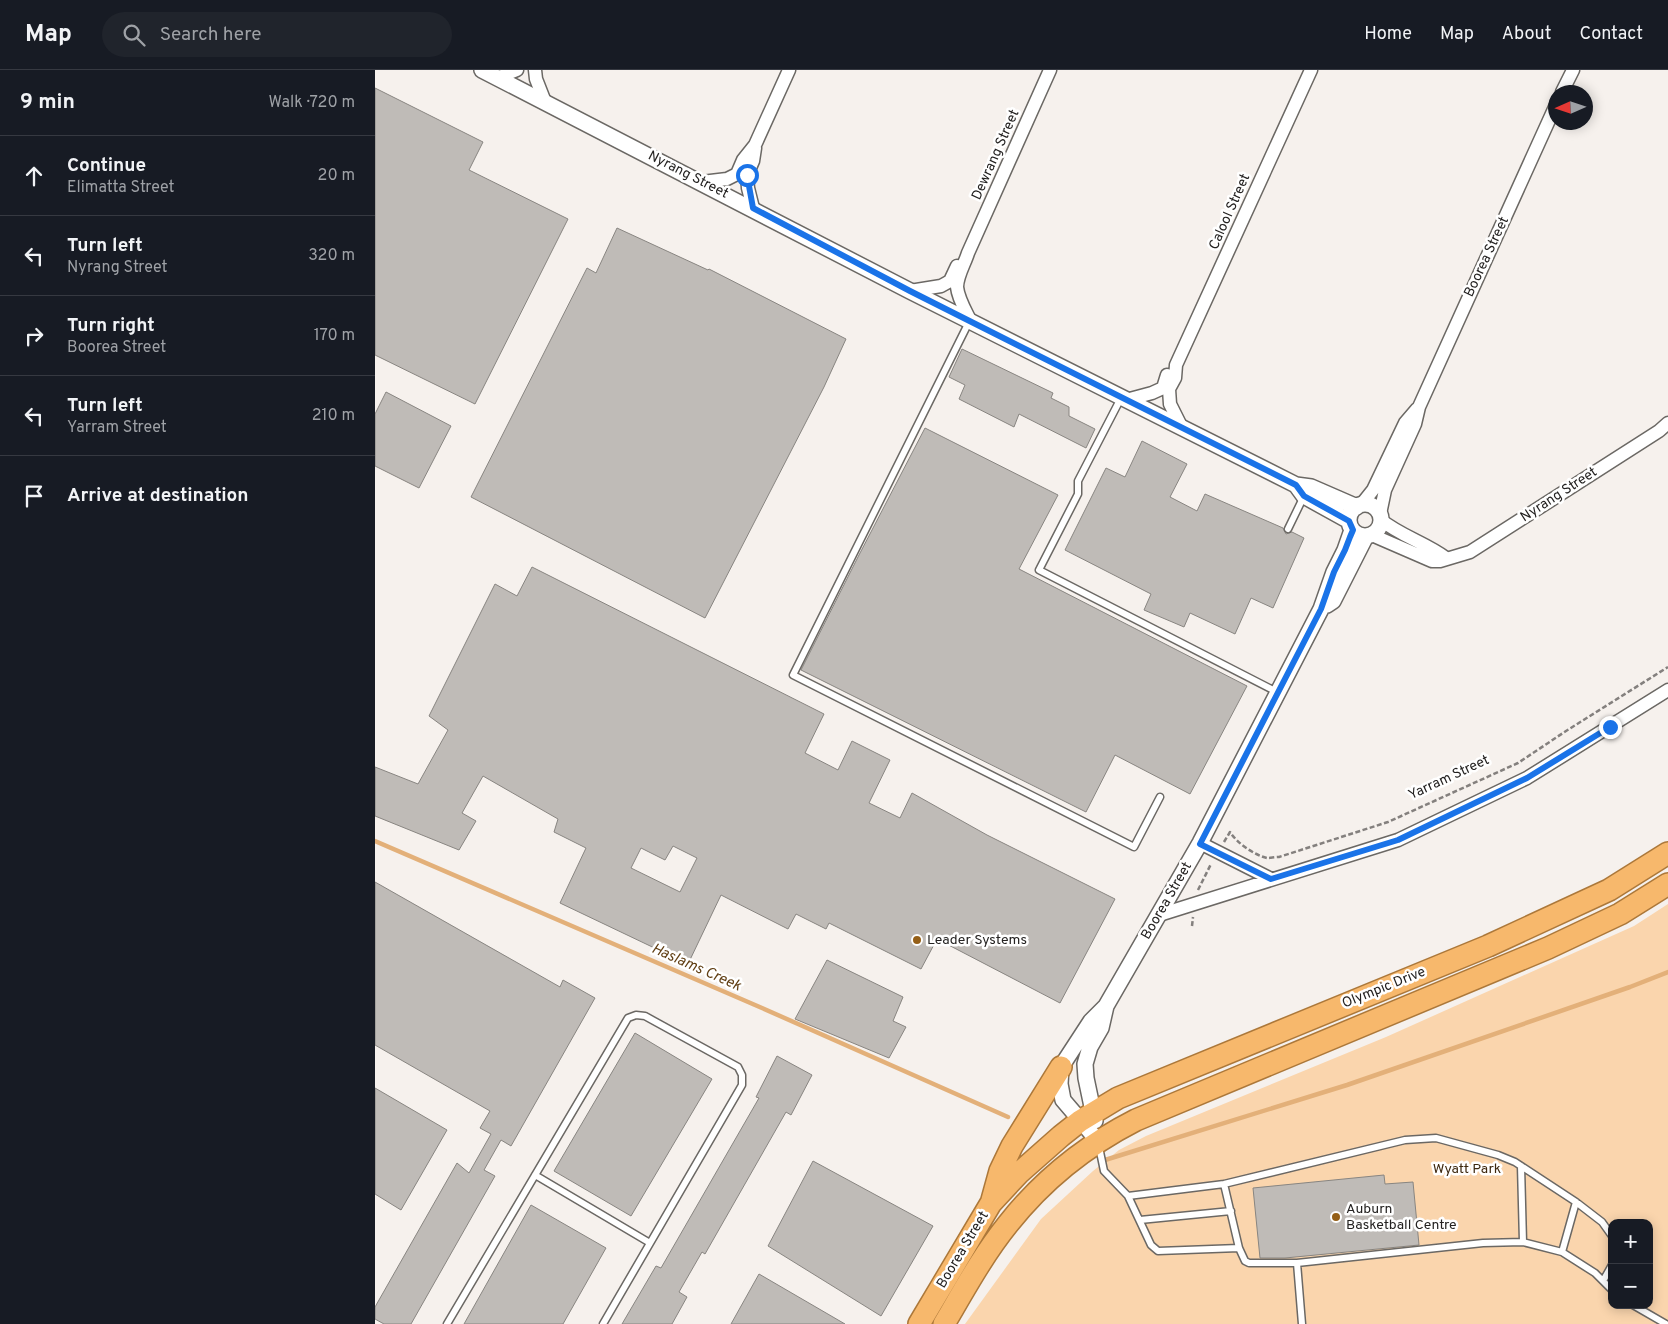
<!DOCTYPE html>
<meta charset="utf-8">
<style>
:root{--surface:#171b24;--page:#20242c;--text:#f1f3f6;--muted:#9ea1a6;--line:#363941}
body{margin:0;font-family:Overpass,sans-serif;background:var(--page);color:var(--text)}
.controls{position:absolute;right:15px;bottom:15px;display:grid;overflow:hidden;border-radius:10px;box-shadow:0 2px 12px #0003}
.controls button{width:45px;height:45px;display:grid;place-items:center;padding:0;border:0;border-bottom:1px solid var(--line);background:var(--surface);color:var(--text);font:25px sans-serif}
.compass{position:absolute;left:1173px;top:15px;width:45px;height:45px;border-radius:50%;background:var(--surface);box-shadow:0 2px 12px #0003;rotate:267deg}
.stop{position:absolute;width:15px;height:15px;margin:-11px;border:4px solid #1a73e8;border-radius:50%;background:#fff}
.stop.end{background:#1a73e8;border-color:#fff;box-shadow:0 1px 5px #0008}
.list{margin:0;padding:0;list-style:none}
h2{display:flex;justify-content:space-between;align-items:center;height:65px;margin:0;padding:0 20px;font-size:21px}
h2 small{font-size:16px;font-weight:400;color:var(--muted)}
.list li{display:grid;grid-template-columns:32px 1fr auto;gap:15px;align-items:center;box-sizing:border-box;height:80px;padding:0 20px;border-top:1px solid var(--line)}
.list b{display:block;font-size:19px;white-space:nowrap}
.list p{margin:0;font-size:16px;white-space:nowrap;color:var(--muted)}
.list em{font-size:16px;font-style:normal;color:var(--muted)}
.icon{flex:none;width:28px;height:28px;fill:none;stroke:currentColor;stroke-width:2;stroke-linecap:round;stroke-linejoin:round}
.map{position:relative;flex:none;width:1293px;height:1254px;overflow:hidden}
header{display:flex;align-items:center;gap:30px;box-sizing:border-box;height:70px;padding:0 25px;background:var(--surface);border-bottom:1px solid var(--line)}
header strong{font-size:24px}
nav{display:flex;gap:28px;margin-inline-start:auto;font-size:18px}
.search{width:350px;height:45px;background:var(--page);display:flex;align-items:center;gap:12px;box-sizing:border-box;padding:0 18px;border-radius:28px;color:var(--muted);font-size:19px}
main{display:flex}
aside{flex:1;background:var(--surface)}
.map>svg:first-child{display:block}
</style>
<header>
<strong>Map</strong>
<div class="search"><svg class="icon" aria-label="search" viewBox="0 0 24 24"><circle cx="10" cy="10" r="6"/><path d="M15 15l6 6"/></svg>Search here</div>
<nav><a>Home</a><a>Map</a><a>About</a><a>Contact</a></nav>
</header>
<main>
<aside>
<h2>9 min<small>Walk · 720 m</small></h2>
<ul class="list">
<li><svg class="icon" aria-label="ahead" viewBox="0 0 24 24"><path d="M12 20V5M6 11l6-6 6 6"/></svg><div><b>Continue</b><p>Elimatta Street</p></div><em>20 m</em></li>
<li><svg class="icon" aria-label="left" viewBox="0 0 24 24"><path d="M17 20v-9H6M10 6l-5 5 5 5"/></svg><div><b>Turn left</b><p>Nyrang Street</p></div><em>320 m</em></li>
<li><svg class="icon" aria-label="right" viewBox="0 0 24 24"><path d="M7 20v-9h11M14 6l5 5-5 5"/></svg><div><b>Turn right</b><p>Boorea Street</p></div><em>170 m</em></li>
<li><svg class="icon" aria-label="left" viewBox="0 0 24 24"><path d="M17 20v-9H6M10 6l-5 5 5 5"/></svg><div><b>Turn left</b><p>Yarram Street</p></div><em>210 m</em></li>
<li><svg class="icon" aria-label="arrive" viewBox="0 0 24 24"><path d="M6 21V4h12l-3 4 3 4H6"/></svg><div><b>Arrive at destination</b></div></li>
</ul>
</aside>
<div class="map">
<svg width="1293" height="1254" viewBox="0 0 1293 1254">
<rect width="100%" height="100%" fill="#f6f1ed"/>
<path fill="#fad5ad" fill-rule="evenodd" d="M1293,834V1254H590L666,1149L718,1101L744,1080L771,1066L1011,967L1259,856ZM1237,1153H1274V1235H1237Z"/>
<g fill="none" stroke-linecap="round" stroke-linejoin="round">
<path stroke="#e3b079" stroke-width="4.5" d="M0,771L387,938L633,1047
M730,1090L972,1015L1255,917L1293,902"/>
</g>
<path fill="#bfbbb7" stroke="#888581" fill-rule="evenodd" d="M0,18L108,72L94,100L193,149L100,334L0,285Z
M242,158L333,200L334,199L471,269L449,317L330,548L96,427L212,198L221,203Z
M587,279L678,323L676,328L694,337V346L720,359L711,378L644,344L639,357L584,329L590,315L574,307Z
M11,322L76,356L44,418L0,396V344Z
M550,358L683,425L644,499L872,616L815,724L740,685L711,742L426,600L484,485Z
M767,371L812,394L795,427L822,441L830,424L908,458L911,464L917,462L929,468L898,538L876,528L860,564L815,543L809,557L769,540L776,524L690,480L731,398L750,407Z
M157,497L449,644L430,683L463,700L477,671L515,690L494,733L525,748L537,723L612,765L740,829L685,933L562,869L546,899L454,853L451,859L421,844L413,859L346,825L313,894L185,833L211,778L179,762L183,749L108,706L87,743L101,751L84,780L0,746V697L43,714L73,660L54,646L120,514L142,526ZM298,776L322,788L305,822L256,798L266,778L290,790Z
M0,812L185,917L188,910L220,928L136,1076L126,1070L109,1100L120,1106L36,1254H9L0,1249V1237L82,1093L94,1103L116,1064L105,1058L115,1041L0,975Z
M452,890L528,927L518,951L531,957L514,988L420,949Z
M260,963L337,1009L256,1146L179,1101Z
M402,986L437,1005L416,1045L411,1042L330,1184L327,1182L304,1222L312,1227L297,1254H247L281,1196L286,1198L384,1028L381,1027Z
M0,1018L72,1060L26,1140L0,1124Z
M438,1091L558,1156L506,1246L393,1176Z
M1009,1105L1010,1114L1038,1112L1044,1175L910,1188H885L878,1118Z
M156,1135L231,1178L188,1254H89Z
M384,1204L470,1254H356Z"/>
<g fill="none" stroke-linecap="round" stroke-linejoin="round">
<g stroke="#6b6864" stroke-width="9">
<path id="service" d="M594,252L418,605L759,777L785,727
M746,328L703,411V424L664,500L902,622
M913,459L929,426
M724,1077L729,1101L753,1126L849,1114L1030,1070L1061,1068L1123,1085L1140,1092L1201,1132L1227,1152L1237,1166
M1146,1096L1148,1172
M160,1105L275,1173
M753,1126L776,1175L783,1181L864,1178L849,1114
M765,1150L856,1141
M864,1178L870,1191L874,1193H922
M1187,1182L1201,1132
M1228,1211L1237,1195
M1258,1235L1291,1254
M72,1254L253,948L261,945L270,946L363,997L367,1005V1015L228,1254
M927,1254L922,1193L1108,1173L1148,1172L1187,1182L1220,1203L1237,1220"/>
</g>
<g stroke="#6b6864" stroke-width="15">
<path id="minor" d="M160,0L161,9L170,32
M122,8L142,0
M1187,22L1198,0
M327,112L352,109L362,104L368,90L380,75L414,0
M378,138L373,118L372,105L378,91L380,78
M535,221L566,216L575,211L582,196
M595,250C590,240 583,228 582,217C582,206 590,193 593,183L675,0
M751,330L777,323L788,318L792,305
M807,358L795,334L794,319L800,308L801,295L936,0
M986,435L998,420L1030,353L1042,339
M1005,444L1010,420L1040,354L1044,337L1180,37
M1006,450C1026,466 1051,473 1071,488
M997,465L1057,491H1065L1095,482L1284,361L1293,353
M825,773L896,809
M784,845L1023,770L1152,708L1293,620"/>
</g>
<g stroke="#6b6864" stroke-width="18">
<path id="tertiary" d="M107,0L535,221L921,415L936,417L982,437
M921,415L929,426L974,451
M974 450a16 16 0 1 1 32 0a16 16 0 1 1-32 0Z
M952,535L958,531L991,466
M720,1051L711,1008L710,994L715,977L726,958L731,936
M723,1071L688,1030L685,1014L686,997L716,951L731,936L825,773L946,539L959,502L970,480L977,460"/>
</g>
<g stroke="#ac783a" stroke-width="24">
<path id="trunk" d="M617,1130L625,1101L637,1076L686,997
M544,1254L616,1133L644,1103L686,1066L705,1051L743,1028L1113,876L1234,820L1293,783
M569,1254C589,1220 608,1185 633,1154C667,1111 712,1075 761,1050L1173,878L1245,844L1293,814"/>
</g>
<path stroke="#84807e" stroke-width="2.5" stroke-dasharray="5 2.5" stroke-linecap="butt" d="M849,772L855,762C862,773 879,785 892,788C895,788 900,787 904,787L1013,752L1143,693L1191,661L1293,597
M823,820L836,794
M817,856L818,847"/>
<use href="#service" stroke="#fff" stroke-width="6"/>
<use href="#minor" stroke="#fff" stroke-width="12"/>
<use href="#tertiary" stroke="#fff" stroke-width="15"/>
<use href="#trunk" stroke="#f7b86c" stroke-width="21"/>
</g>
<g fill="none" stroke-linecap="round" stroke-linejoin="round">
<path stroke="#1a73e8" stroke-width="6" d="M372,105L378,138L535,221L921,415L929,426L974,451L978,460L975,467L970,480L959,502L946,539L825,774L896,809L1023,770L1152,708L1235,657"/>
</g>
<g fill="#955f17" stroke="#fff" stroke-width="2">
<circle cx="542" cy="870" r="5"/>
<circle cx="961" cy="1147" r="5"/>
</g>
<g text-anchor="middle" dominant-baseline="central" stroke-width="5" stroke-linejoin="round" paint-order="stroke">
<g font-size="14" fill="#242221" stroke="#fff">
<text transform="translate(621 85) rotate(-66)">Dewrang Street</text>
<text transform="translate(313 105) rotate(27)">Nyrang Street</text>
<text transform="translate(855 142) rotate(-66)">Calool Street</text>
<text transform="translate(1112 187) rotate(-65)">Boorea Street</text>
<text transform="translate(1184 425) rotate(-33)">Nyrang Street</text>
<text transform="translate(1074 708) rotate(-25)">Yarram Street</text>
<text transform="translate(792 831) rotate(-60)">Boorea Street</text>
<text transform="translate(1009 918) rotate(-22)">Olympic Drive</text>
<text transform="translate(588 1180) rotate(-59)">Boorea Street</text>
</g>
<g font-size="14" fill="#242221" stroke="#fff" text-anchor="start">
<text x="552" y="870">Leader Systems</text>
<text x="971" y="1139">Auburn<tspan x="971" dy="16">Basketball Centre</tspan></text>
</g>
<g font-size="14" fill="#3d280f" stroke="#fff">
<text x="1092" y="1099">Wyatt Park</text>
</g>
<g font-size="15" font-style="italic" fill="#613f14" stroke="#fff">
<text transform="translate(321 898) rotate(24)">Haslams Creek</text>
</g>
</g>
</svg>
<div class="controls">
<button>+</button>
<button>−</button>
</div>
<svg class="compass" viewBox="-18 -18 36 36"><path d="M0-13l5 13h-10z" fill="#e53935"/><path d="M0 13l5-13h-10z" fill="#9ea1a6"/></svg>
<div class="stop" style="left:372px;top:105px"></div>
<div class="stop end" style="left:1235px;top:657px"></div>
</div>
</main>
